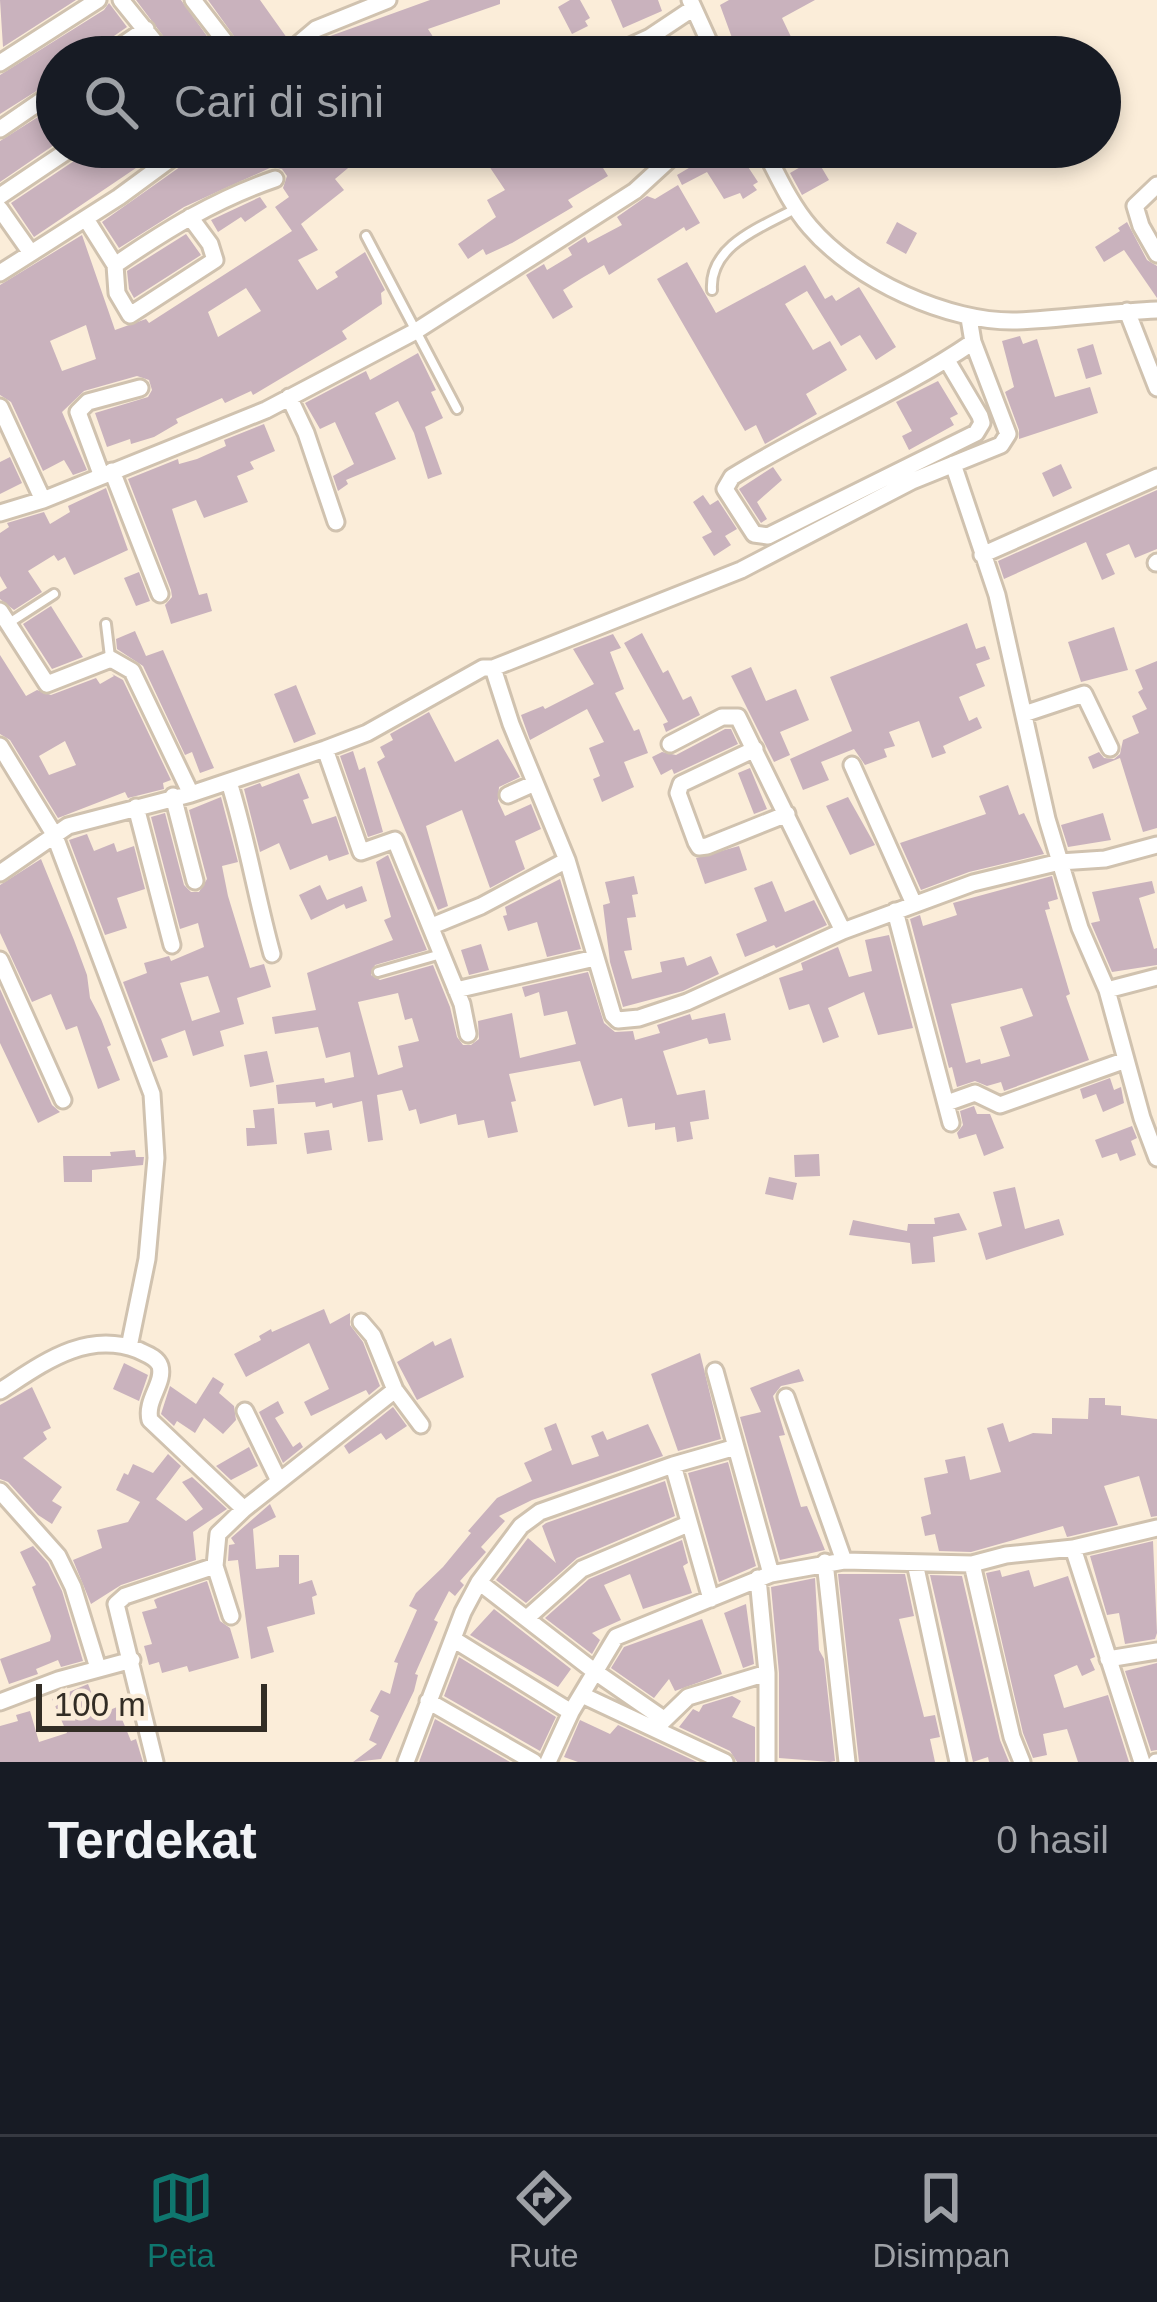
<!DOCTYPE html>
<html lang="id">
<style>
:root{--surface:#171b24;--page:#242831;--text:#f1f3f6;--muted:#9ea1a6;--line:#363941;--accent:#0f766e}
body{margin:0;font-family:Arial,sans-serif;background:var(--page);color:var(--text)}
.scale{position:absolute;left:36px;bottom:30px;width:231px;box-sizing:border-box;padding-left:12px;border:6px solid #322d25;border-top:0;font-size:33px;line-height:42px;white-space:nowrap;color:#322d25;-webkit-text-stroke:9px #fbedd9;paint-order:stroke}
.list{margin:0;padding:0;list-style:none}
h2{display:flex;justify-content:space-between;align-items:center;height:156px;margin:0;padding:0 48px;font-size:51px}
h2 small{font-size:39px;font-weight:400;color:var(--muted)}
.icon{flex:none;width:66px;height:66px;fill:none;stroke:currentColor;stroke-width:2;stroke-linecap:round;stroke-linejoin:round}
.map{position:relative;flex:none;width:1157px;height:1762px;overflow:hidden}
.search{position:absolute;background:var(--surface);box-shadow:0 6px 18px #0003;left:36px;right:36px;top:36px;height:132px;display:flex;align-items:center;gap:30px;box-sizing:border-box;padding:0 42px;border-radius:66px;color:var(--muted);font-size:45px}
.sheet{height:372px;background:var(--surface)}
nav{display:flex;justify-content:space-around;align-items:center;box-sizing:border-box;height:168px;border-top:3px solid var(--line);background:var(--surface);font-size:33px;color:var(--muted)}
nav a{display:grid;justify-items:center;gap:6px}
nav .on{color:var(--accent)}
.map>svg:first-child{display:block}
</style>
<div class="map">
<svg width="1157" height="1762" viewBox="0 0 1157 1762">
<rect width="100%" height="100%" fill="#fbedd9"/>
<path fill="#c9b2bd" fill-rule="evenodd" d="M0,0H76L3,47Z
M136,0H181L222,57H179Z
M208,0H260L287,38L279,46L280,57H249Z
M430,0H500V4L428,29L446,57H404L394,41L343,57H314L310,50L322,39Z
M570,0H580L590,18L585,21L588,26L572,34L558,7Z
M611,0H658L662,11L623,28Z
M729,0H815L782,18L792,39L753,57H728L726,50L735,46L720,5Z
M109,3L127,27L98,47L93,57H57V78L0,114V75L104,10Z
M57,105V143L0,182V141Z
M85,147H167L34,237L11,203L80,157Z
M199,147H373L335,179L344,190L301,224L318,250L298,260L317,290L338,277L335,272L365,252L385,290L381,293L382,304L342,331L347,339L253,395L251,391L225,403L222,398L176,419L178,423L154,437L131,444L130,439L107,447L95,413L148,397L152,390L149,380L137,376L84,391L62,412L87,470L73,475L64,460L43,471L11,402L0,395V285L82,235L115,330L146,319L149,323L292,231L275,207L289,197L283,188L287,176L282,169L272,167L184,207L119,248L102,222L194,157ZM246,288L261,311L218,337L208,312ZM86,325L96,359L62,371L50,341Z
M494,147H511L515,154L525,147H590L608,176L568,200L573,207L512,243L486,255L483,249L468,259L458,244L496,217L487,200L505,190L485,160L491,156L488,151Z
M705,147H735L758,182L753,185L757,190L743,199L740,193L724,199L707,172L682,185L677,175L699,162L694,155Z
M816,158L829,180L802,195L790,173Z
M678,185L700,223L686,231L684,227L609,275L604,265L582,278L563,290L573,307L553,319L526,275L544,264L547,270L572,255L568,248L585,237L588,243L622,225L617,217L647,196L655,199Z
M260,197L267,207L245,222L241,217L218,232L211,220Z
M897,222L917,233L906,254L886,243Z
M1127,222L1147,260L1157,266V298L1124,250L1104,262L1095,247L1120,231L1118,228Z
M186,234L201,255L134,298L129,289L127,271Z
M687,262L716,313L805,265L825,299L832,295L836,301L859,287L896,347L876,360L860,335L841,346L807,291L785,304L813,350L830,341L847,370L806,394L817,414L765,444L756,425L745,431L657,279Z
M1020,336L1023,344L1037,339L1055,397L1090,387L1098,413L1019,439V430L1005,392L1014,387L1002,341Z
M1093,344L1102,374L1086,379L1077,349Z
M418,353L436,390L431,392L443,418L425,427L442,474L428,479L414,433L398,401L375,413L396,459L346,480L348,484L338,491L333,476L354,464L335,422L320,429L305,403L366,371L370,380Z
M938,381L958,414L950,418L954,425L909,450L902,436L912,431L896,402Z
M264,424L275,451L250,462L254,469L237,476L248,502L204,518L196,500L172,509L199,595L207,593L212,611L171,624L165,605L172,597L171,590L128,479L178,459L179,464L197,459L226,446L224,440Z
M10,457L22,483L0,494V462Z
M1061,464L1072,488L1053,497L1042,473Z
M773,467L782,480L757,502L767,519L761,523L739,489Z
M106,488L128,550L74,575L65,557L58,561L54,555L28,571L42,592L14,610L0,599V592L7,588L0,576V533L9,527L7,523L44,512L50,524L70,512L68,506Z
M1157,490V549L1135,558L1129,544L1106,554L1115,574L1102,580L1086,542L1004,579L998,561Z
M703,495L710,505L718,500L737,529L725,536L731,545L714,556L702,537L712,532L693,502Z
M139,572L150,601L136,606L124,578Z
M51,606L83,657L52,669L23,624Z
M967,623L976,649L985,646L990,659L976,664L985,686L959,697L969,721L977,717L982,728L943,746L946,753L932,758L919,721L889,732L895,746L884,749L887,757L865,765L854,749L821,762L829,780L803,790L790,759L852,731L830,677Z
M1114,627L1128,670L1081,682L1068,642Z
M135,631L146,656L163,650L214,768L200,773L192,752L185,755L143,666L117,649L116,639Z
M642,633L663,673L668,670L683,700L691,696L700,715L666,732L663,724L668,722L624,643Z
M613,634L621,648L610,652L624,689L615,693L634,731L639,729L648,753L624,762L634,787L602,802L593,779L600,776L589,748L604,742L587,709L530,740L521,715L543,706L545,709L594,684L573,649Z
M0,655L26,696L37,690L51,695L96,678L100,684L114,676L112,674L123,680L171,780L163,783L164,789L128,798L125,792L58,818L10,740L0,734ZM65,741L76,765L49,775L39,756Z
M1157,661V828L1143,832L1120,758L1093,769L1088,757L1099,752L1104,758L1114,759L1120,754L1123,740L1139,733L1132,716L1147,709L1138,692L1143,689L1135,670Z
M751,667L766,701L796,689L809,720L780,732L790,755L774,762L731,676Z
M296,685L316,734L294,743L274,694Z
M429,712L455,762L498,739L520,777L499,787L498,801L505,816L531,804L541,829L515,841L525,869L490,888L462,810L426,826L448,906L438,910L377,762L385,757L380,747L393,740L390,734Z
M725,729H731L738,744L674,774L672,769L661,775L652,757L662,752L676,755Z
M353,751L359,770L365,767L383,832L368,837L340,756Z
M750,768L767,809L754,814L738,773Z
M299,773L309,798L303,800L312,824L336,816L349,854L329,861L327,855L290,870L279,843L260,852L244,789L260,783L262,787Z
M1008,785L1019,815L1024,813L1044,854L969,872L921,890L900,843L986,814L979,796Z
M221,797L238,862L222,866L228,896L250,968L264,964L271,987L237,998L244,1024L220,1031L224,1046L193,1056L185,1030L161,1039L168,1057L153,1062L123,982L147,973L144,963L169,956L171,961L204,947L198,923L180,929L151,817L165,813L184,885L191,892H199L207,879L189,810ZM208,976L220,1012L192,1021L180,983Z
M848,797L875,845L850,855L826,806Z
M1103,813L1111,840L1068,847L1061,825Z
M87,834L94,851L114,843L117,852L134,846L145,889L117,898L127,928L105,935L69,840Z
M739,846L747,870L705,884L696,858Z
M388,855L427,950L375,965L371,975L380,980L433,965L450,1007L457,1037L463,1045H471L479,1039L478,1021L512,1013L520,1058L576,1044L567,1011L544,1016L539,992L525,997L522,987L588,972L604,1023L615,1032L633,1031L635,1040L660,1033L657,1025L690,1014L692,1020L725,1013L731,1040L709,1044L707,1038L663,1051L677,1095L705,1090L709,1119L690,1122L693,1139L677,1142L675,1127L655,1130V1123L628,1127L622,1098L594,1106L580,1061L509,1074L516,1101L511,1102L518,1132L488,1138L484,1120L458,1125L456,1114L420,1124L416,1109L409,1111L402,1090L377,1095L383,1140L368,1142L362,1101L333,1108L332,1103L316,1107L315,1102L278,1104L276,1085L324,1078L325,1083L354,1077L350,1052L326,1058L318,1027L275,1034L272,1017L316,1010L307,973L393,940L384,920L391,917L376,862ZM398,993L405,1020L412,1018L419,1041L398,1046L403,1067L378,1075L358,1002Z
M41,859L74,940L87,975L90,998L101,1019L111,1045L107,1047L120,1080L98,1089L77,1026L66,1030L51,994L32,1002L0,933V885Z
M634,876L638,894L632,895L636,917L627,918L632,950L624,951L632,979L662,972L660,962L684,957L687,966L711,956L719,974L683,991L623,1007L610,962L603,905L610,903L605,882Z
M1052,876L1058,899L1048,902L1050,909L1045,910L1070,994L1066,996L1089,1060L1004,1091L1001,1082L987,1086L975,1081L957,1087L952,1067L949,1068L910,919L920,915L923,926L957,915L953,903ZM1022,988L1033,1016L1000,1027L1010,1056L981,1064L980,1059L966,1063L951,1004Z
M560,879L581,949L547,957L537,922L508,931L503,916L507,915L505,907Z
M772,881L785,912L814,900L827,925L776,948L774,945L745,957L736,934L767,921L754,888Z
M1152,881L1155,893L1139,898L1154,949L1157,948V965L1112,972L1091,923L1100,921L1092,892Z
M320,885L327,900L362,886L367,901L346,909L344,904L311,920L299,895Z
M889,935L913,1028L878,1035L864,992L828,1008L839,1037L823,1043L809,1004L789,1010L779,978L803,970L801,963L838,947L849,977L872,971L865,940Z
M481,944L489,970L469,975L461,950Z
M0,989L52,1105L60,1112L38,1123L0,1043Z
M267,1051L274,1082L250,1087L244,1055Z
M1110,1078L1114,1090L1121,1087L1124,1103L1103,1112L1096,1094L1083,1099L1080,1089Z
M974,1106L977,1114H990L1004,1148L984,1156L976,1134L959,1139L957,1133L963,1125L960,1111Z
M274,1108L277,1144L247,1146L246,1128H255L253,1110Z
M1132,1126L1137,1138L1131,1141L1136,1155L1120,1161L1117,1153L1102,1158L1095,1140Z
M329,1130L332,1150L307,1154L304,1133Z
M135,1150L136,1157H144L143,1165L92,1170V1182H64L63,1156H111L110,1152Z
M819,1154L820,1176L795,1177L794,1155Z
M769,1177L797,1183L793,1200L765,1194Z
M1015,1187L1025,1229L1059,1219L1064,1235L986,1260L978,1233L1002,1226L993,1192Z
M959,1213L967,1230L933,1237L935,1262L912,1264L910,1243L849,1235L853,1220L907,1231L908,1224H935L934,1218Z
M324,1309L330,1324L350,1313V1325L363,1342L380,1386L369,1395L366,1390L311,1416L304,1402L329,1389L309,1343L246,1377L234,1354L261,1340L259,1336L271,1329L272,1332Z
M451,1338L464,1377L417,1400L397,1362L433,1341L435,1346Z
M700,1353L721,1439L678,1451L651,1374Z
M124,1363L148,1375L139,1401L113,1389Z
M799,1369L804,1381L781,1386L773,1396L785,1435L779,1436L801,1507L807,1506L825,1550L780,1560L740,1417L761,1412L750,1388Z
M213,1377L224,1384L219,1393L234,1406L236,1420L223,1434L204,1418L195,1433L177,1421L174,1426L161,1414L170,1386L196,1404Z
M32,1387L51,1428L43,1432L47,1439L23,1458L62,1487L52,1501L62,1507L52,1524L38,1515L8,1482L0,1479V1405Z
M1089,1398H1105V1405L1121,1406V1415L1157,1419V1516L1151,1517L1139,1476L1104,1486L1118,1525L1067,1537L1063,1526L971,1552L939,1551L935,1534L925,1536L921,1517L931,1514L924,1478L948,1473L945,1460L965,1456L970,1480L1001,1472L987,1428L1003,1423L1009,1442L1033,1433L1052,1434V1418L1088,1419Z
M278,1401L284,1413L275,1418L293,1447L300,1442L303,1447L283,1463L259,1412Z
M393,1407L407,1426L386,1440L381,1433L349,1454L344,1446Z
M556,1423L572,1465L599,1456L591,1436L603,1431L607,1440L648,1424L663,1456L532,1500L499,1516L505,1521L481,1547L486,1552L460,1581L464,1585L455,1596L449,1591L434,1620L438,1622L415,1674L418,1675L414,1691L381,1759L353,1762L377,1744L369,1740L379,1716L370,1711L381,1690L390,1694L398,1663L394,1662L417,1610L409,1606L416,1593L443,1567L471,1533L468,1531L497,1498L532,1481L524,1463L552,1450L544,1428Z
M249,1447L258,1466L231,1480L216,1466Z
M168,1454L181,1466L156,1499L186,1521L203,1509L182,1482L192,1477L227,1509L193,1532L196,1560L121,1585L91,1604L73,1560L102,1548L97,1530L128,1522L140,1502L116,1490L124,1473L128,1475L133,1464L153,1473Z
M728,1462L756,1566L719,1582L688,1473Z
M665,1481L675,1516L577,1558L526,1603L496,1580L528,1538L556,1563L542,1526L546,1523Z
M270,1504L276,1517L253,1529L256,1569L279,1567V1555H299V1584L312,1580L317,1595L312,1597L315,1614L267,1627L274,1652L251,1659L238,1560L228,1561L229,1545L235,1544L231,1538Z
M682,1540L688,1563L683,1566L692,1593L643,1609L630,1574L604,1585L621,1620L592,1633L600,1640L592,1654L545,1618L589,1579Z
M1153,1541L1157,1633L1155,1639L1125,1644L1119,1613L1107,1615L1090,1556Z
M33,1546L48,1563L62,1591L83,1661L61,1667L58,1660L36,1669L38,1674L9,1684L0,1659L50,1641L51,1636L32,1587L36,1585L20,1552Z
M1000,1570L1002,1577L1029,1570L1034,1587L1068,1576L1095,1657L1090,1659L1095,1670L1082,1676L1077,1665L1054,1675L1064,1708L1108,1695L1129,1762H1078L1067,1729L1043,1734L1047,1755L1033,1758L1023,1733L986,1573Z
M838,1574H905L914,1616L899,1619L924,1717L935,1715L940,1737L930,1739L935,1762H859Z
M930,1575L962,1576L1000,1740L1009,1762H989L988,1757L973,1762Z
M815,1578L819,1650L824,1659L835,1761L830,1762L779,1758V1673L771,1587Z
M207,1581L220,1621L230,1628L239,1658L189,1672L187,1666L162,1673L159,1662L149,1665L144,1646L152,1644L142,1612L157,1608L154,1600L158,1598Z
M746,1604L754,1664L743,1668L724,1613Z
M494,1609L571,1669L558,1687L470,1635Z
M702,1619L722,1674L675,1691L669,1679L654,1698L611,1668L624,1647Z
M459,1657L556,1717L540,1751L444,1696Z
M1157,1663V1750L1151,1751L1125,1671Z
M88,1684L100,1714L117,1707L131,1741L136,1739L143,1762H0V1726L18,1721L16,1715L30,1711L39,1742L67,1733L52,1699Z
M732,1696L741,1701L732,1717L755,1727V1762H737L730,1751L679,1727L693,1709L699,1712L703,1705Z
M435,1719L510,1762H419Z
M580,1720L610,1734L618,1725L697,1762H578L564,1757Z"/>
<g fill="none" stroke-linecap="round" stroke-linejoin="round">
<g stroke="#d0c2af" stroke-width="14">
<path id="service" d="M366,236L457,409
M712,290C709,245 762,227 795,209
M9,623L54,594
M106,624L110,657
M378,972L441,954"/>
</g>
<g stroke="#d0c2af" stroke-width="21">
<path id="minor" d="M121,0L167,57
M193,0L237,57
M690,0L716,57
M290,51L316,29L388,0
M105,57L146,29
M606,57L650,37L692,9
M0,63L98,0
M0,129L57,90
M763,147C777,174 790,204 810,227C855,280 949,323 1017,321C1064,319 1110,312 1157,310
M1157,185L1135,206L1141,226L1157,254
M0,196L73,147
M0,209L31,253
M86,219L115,265L117,293L130,315L215,260L210,244L190,217
M115,265C166,230 216,199 275,179
M0,273L119,197L187,147
M1127,311L1157,388
M948,362L980,416L982,423L976,433L768,536L754,534L725,489L732,477C811,428 897,394 973,342
M289,397L306,433L336,522
M0,407L43,500
M953,464L997,595L1047,819L1080,928L1107,990L1142,1118L1157,1158
M112,471L160,594
M101,474L78,412L88,402L140,388
M0,513L43,500L266,410L416,331L635,191L683,147
M982,555L1157,477
M1156,563L1157,562
M0,611L47,684L111,659L132,671L191,794
M493,668L511,724L567,860L613,1015L618,1020L639,1018L687,1002L843,931L973,883L1060,862L1105,859L1157,845
M1024,714L1084,694L1110,748
M670,744L722,717H738L843,931
M0,746L54,834L152,1094L156,1158L147,1259L129,1347
M325,749L361,852L395,840L462,1004L468,1034
M755,749L681,784L678,793L696,842L699,847L707,846L787,814
M852,765L914,904
M229,782C247,839 256,896 272,954
M508,795L535,783
M173,796L195,881
M136,807L172,945
M0,873L68,826L191,794L325,749L367,733L483,668H493L741,570L912,481L1001,445L1008,434L973,342L969,318
M895,911L951,1123
M432,926L481,906L567,860
M0,960L63,1100
M456,990L595,958
M1107,990L1157,977
M947,1103L975,1093L1000,1105L1126,1060
M361,1322L373,1336L395,1390L421,1425
M0,1391C42,1364 85,1330 138,1350C146,1354 157,1357 160,1366C165,1383 145,1400 150,1420L244,1509L218,1534L215,1566L125,1596L116,1604L155,1762
M786,1397L844,1561
M245,1411L279,1481
M673,1465L711,1599
M0,1491L58,1556L73,1587L98,1668
M244,1509L395,1390
M1073,1548L1157,1528
M825,1562L847,1762
M915,1563L958,1762
M972,1564L1012,1737L1022,1762
M215,1566L231,1616
M771,1574L844,1561L972,1564L1006,1555L1073,1548L1142,1762
M758,1578L767,1673V1762
M479,1582L594,1671L662,1718
M528,1617L582,1569L688,1524
M453,1639L571,1712
M1108,1659L1157,1651
M582,1695L725,1762
M428,1701L534,1762
M0,1702L58,1680L132,1660
M659,1725L688,1697L767,1673
M406,1762L463,1612L479,1582L521,1526L540,1512L673,1465L736,1447
M548,1762L571,1712L616,1637L771,1574L715,1371
M1156,1762H1157"/>
</g>
<use href="#service" stroke="#fff" stroke-width="8"/>
<use href="#minor" stroke="#fff" stroke-width="15"/>
</g>
</svg>
<div class="scale">100 m</div>
<div class="search"><svg class="icon" aria-label="search" viewBox="0 0 24 24"><circle cx="10" cy="10" r="6"/><path d="M15 15l6 6"/></svg>Cari di sini</div>
</div>
<section class="sheet">
<h2>Terdekat<small>0 hasil</small></h2>
<ul class="list">
</ul>
</section>
<nav>
<a class="on"><svg class="icon" aria-label="map" viewBox="0 0 24 24"><path d="M3 6l6-2 6 2 6-2v14l-6 2-6-2-6 2zM9 4v14M15 6v14"/></svg>Peta</a>
<a><svg class="icon" aria-label="directions" viewBox="0 0 24 24"><path d="M12 3l9 9-9 9-9-9zM9 14v-3h6M13 9l2 2-2 2"/></svg>Rute</a>
<a><svg class="icon" aria-label="saved" viewBox="0 0 24 24"><path d="M7 4h10v16l-5-4-5 4z"/></svg>Disimpan</a>
</nav>
